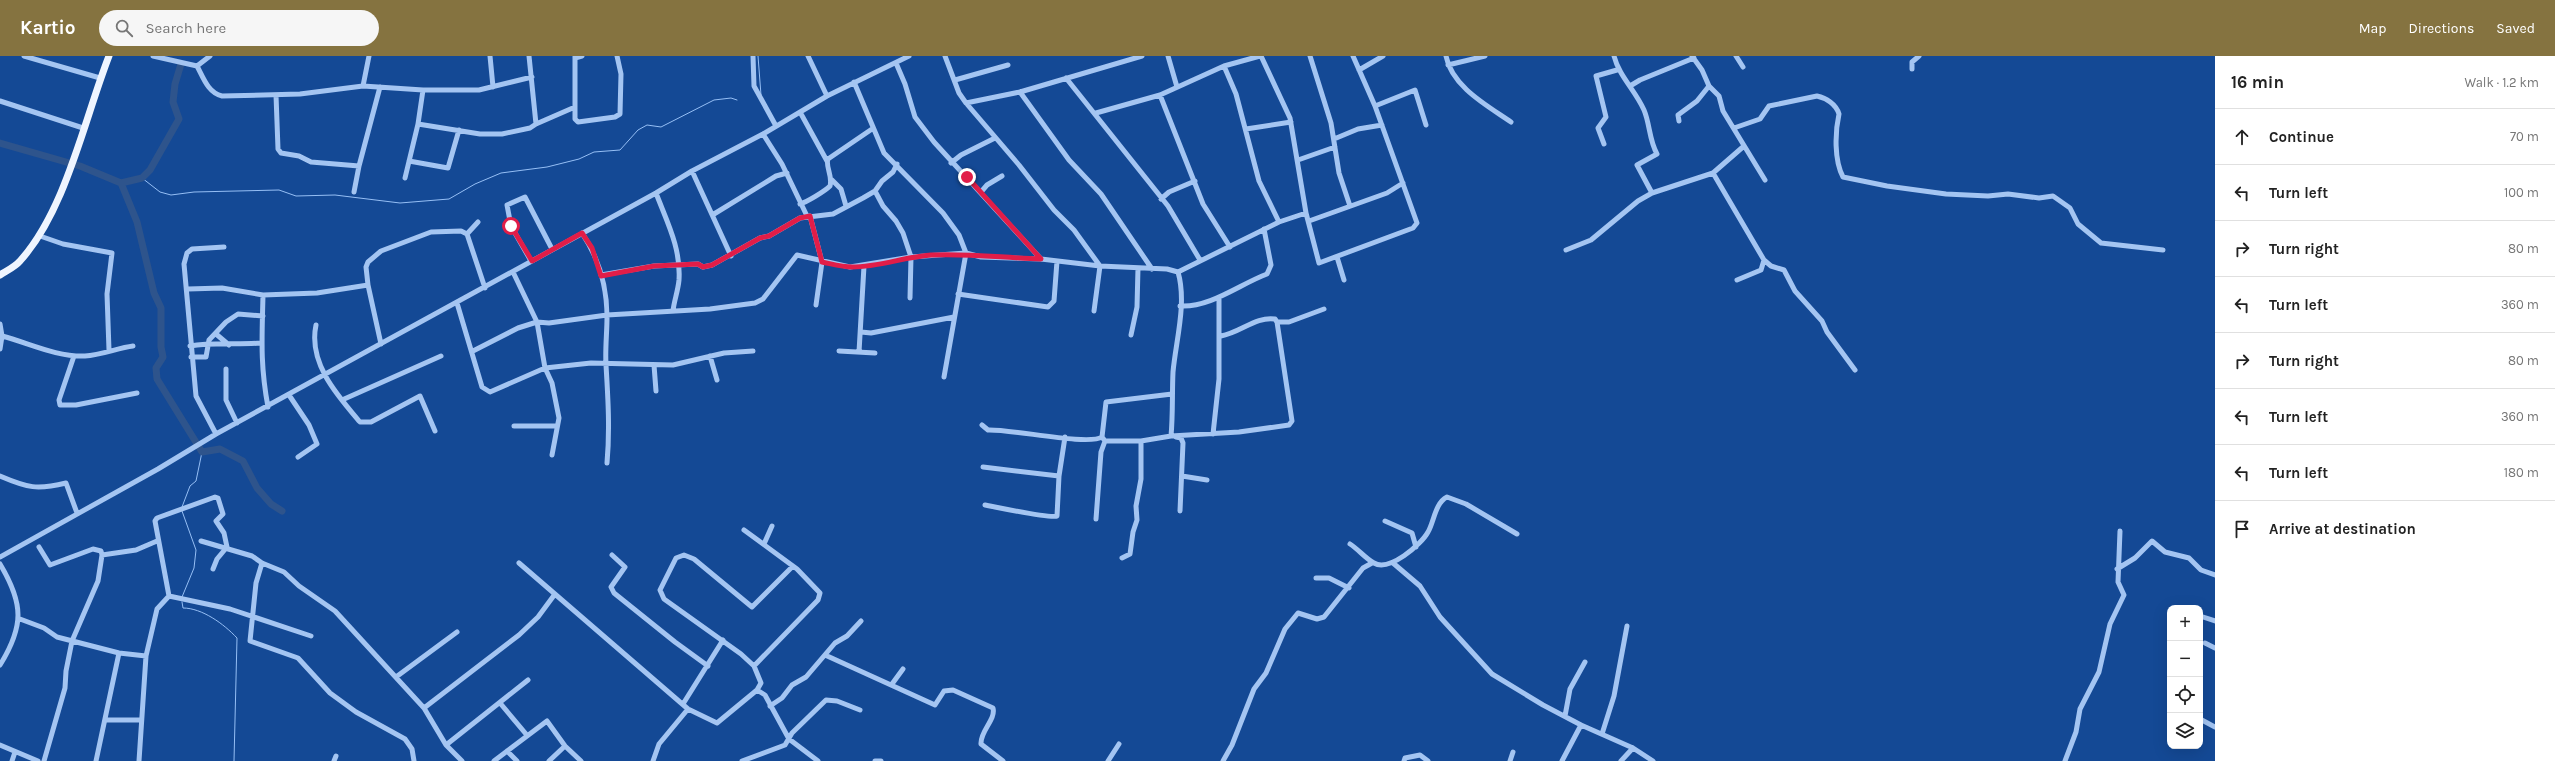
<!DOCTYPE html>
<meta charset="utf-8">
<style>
:root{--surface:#fff;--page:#f6f6f6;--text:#222;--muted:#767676;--line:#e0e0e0;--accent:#857340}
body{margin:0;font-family:Karla,sans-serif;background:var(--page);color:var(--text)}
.controls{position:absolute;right:12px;bottom:12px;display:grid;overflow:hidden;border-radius:8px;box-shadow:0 4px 16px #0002}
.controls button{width:36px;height:36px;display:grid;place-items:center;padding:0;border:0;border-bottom:1px solid var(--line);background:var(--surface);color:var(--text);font:20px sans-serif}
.stop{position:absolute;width:12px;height:12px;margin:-9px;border:3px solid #e11d48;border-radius:50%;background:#fff}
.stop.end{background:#e11d48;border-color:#fff;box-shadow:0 1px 4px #0008}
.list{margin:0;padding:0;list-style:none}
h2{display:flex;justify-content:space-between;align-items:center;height:52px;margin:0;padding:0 16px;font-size:17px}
h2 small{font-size:13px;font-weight:400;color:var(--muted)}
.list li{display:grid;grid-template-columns:26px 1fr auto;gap:12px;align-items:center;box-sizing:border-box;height:56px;padding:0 16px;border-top:1px solid var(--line)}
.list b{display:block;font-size:15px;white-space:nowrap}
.list em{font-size:13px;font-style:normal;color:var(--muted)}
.icon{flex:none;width:22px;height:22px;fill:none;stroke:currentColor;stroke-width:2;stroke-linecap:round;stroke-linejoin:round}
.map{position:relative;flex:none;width:2215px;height:705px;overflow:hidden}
header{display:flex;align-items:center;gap:24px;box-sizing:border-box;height:56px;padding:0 20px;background:var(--accent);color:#fff}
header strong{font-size:19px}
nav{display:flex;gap:22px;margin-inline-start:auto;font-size:14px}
.search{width:280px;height:36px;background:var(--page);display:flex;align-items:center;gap:10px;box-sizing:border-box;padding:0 14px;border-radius:22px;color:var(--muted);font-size:15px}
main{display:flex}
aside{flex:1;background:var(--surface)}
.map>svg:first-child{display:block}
</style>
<header>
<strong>Kartio</strong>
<div class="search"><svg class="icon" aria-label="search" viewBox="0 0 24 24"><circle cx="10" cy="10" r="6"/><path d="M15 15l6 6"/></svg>Search here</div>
<nav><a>Map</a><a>Directions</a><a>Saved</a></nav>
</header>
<main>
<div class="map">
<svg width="2215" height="705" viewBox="0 0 2215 705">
<rect width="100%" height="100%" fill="#144995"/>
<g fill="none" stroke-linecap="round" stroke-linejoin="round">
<path stroke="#96bff5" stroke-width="1" d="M758,0L761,39
M142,122L160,136L171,139L194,136L279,134L296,140L335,139L400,147L449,143L475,128L501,117L547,111L579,103L594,96L620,94L638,74L647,69L661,71L714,44L731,42L737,44
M182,451L190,430L196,425L202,396
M182,455L196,494L194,512L182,541
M182,546L183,552C202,552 224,568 237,582L234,705"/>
<path stroke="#2e548c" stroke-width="7" d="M0,87L80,110L121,127L137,166L154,237L161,252V291L163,301L156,312L157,323L202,396L220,393L243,405L257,432L271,448L282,455
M121,127L142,122L150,114L179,63L173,46L175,28L181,8"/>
<path stroke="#a4c5f2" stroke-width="5" d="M24,0L100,22
M153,0L197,10C203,21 208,37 222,40L300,38L363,30L423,34H479L532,21
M490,0L493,31
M529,0L536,68
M575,0V63L578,66L615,61L620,58L621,18L617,0
M753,0L754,30L776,70
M808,0L827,40
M945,0L959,37L966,47L1019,109L1054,154L1074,174L1100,210L1094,255
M1168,0L1177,31
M1261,0L1290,62L1306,157L1319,207L1413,172L1417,167L1375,50L1353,0
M1310,0L1331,67L1339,117L1350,150
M1446,0C1452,31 1488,50 1511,66
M1614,0C1619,20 1635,34 1644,54C1650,68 1649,84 1657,98L1637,109L1652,137
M1692,0L1702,14L1709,30L1719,40L1723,55L1765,124
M1736,0L1743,11
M575,2L582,0
M896,7L905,28L915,61L934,86L1041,203
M1448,9L1485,0
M197,10L210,0
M1224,10L1236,38L1259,125L1279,166
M1912,13V6L1919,0
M1359,14L1383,0
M1066,22L1168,150L1200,204
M955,24L1008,9
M854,26L884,97L943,157L959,179L966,197L944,321
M363,30L369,0
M1630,30L1640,24L1694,2
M1020,36L1069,104L1101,138L1152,213
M276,39L278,93L281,97L299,100L311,106L359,110
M1160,39L1203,148L1230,191
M0,45L83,72
M966,47L1020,36L1142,0
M1375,50L1415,34L1426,69
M800,56L827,105
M1096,57L1160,39L1224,10L1260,0
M1679,65L1678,59L1697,45L1709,30
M418,68L480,78H502L530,72L536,68L575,51
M1734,72L1760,63L1769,50L1817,40C1826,42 1836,48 1839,58C1835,76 1834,104 1843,121L1887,130L1946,138L1988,140L2008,138L2039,142L2053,140L2070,152L2078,168L2101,187L2163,194
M1246,73L1291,66
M763,78L782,108L807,160
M1334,83L1358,73L1382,69
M1604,88L1598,72L1606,61L1596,20L1617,14
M1298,104L1335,91
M409,105L448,112L459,74
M951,107L961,99L995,82
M692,115L731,200
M1713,117L1764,204L1761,214L1737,224
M405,122L418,68L423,34
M832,124L841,133L846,150
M875,135L883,150L896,165L903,177L911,201L910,242
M354,136L359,110L380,31
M981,136L987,129L1002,120
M656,137C667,166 681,192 679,224C678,235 674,245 673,255
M1161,143L1169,136L1195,125
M800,148C807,146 825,135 830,130C833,120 825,110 828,103L872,73
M714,158L776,120L787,117
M810,160L822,206L816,249
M1309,165L1387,137L1403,127
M478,166L467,178L485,232
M582,177C598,201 607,231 607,261C607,277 605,293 606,309C608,342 610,374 607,407
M40,180L63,188L112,197L107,238L109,294
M1566,194L1591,184L1638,145L1652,137L1713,117L1744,90
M1337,201L1344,224
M1764,204L1771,210L1784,214L1795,235L1822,265L1827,276L1855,314
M531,205L511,170L507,149L525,141L552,193
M513,216L537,266L545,312L552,327L559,362L552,399
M601,219L654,210L698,208L703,211L712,209L760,182L769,180L800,162L833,158L863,142L875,135L882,125L893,116L897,108
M188,233L222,232L263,239L317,237L368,229
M958,238L1048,251L1054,245L1057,205
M263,239C262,282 260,308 268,351
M457,247L482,331L490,336L545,312L591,307L673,309L724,297L753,295
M1180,250C1210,252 1240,228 1267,218L1271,209L1264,173
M0,268L2,280L0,293
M316,269C308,307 337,339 360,366H371L420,340L435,375
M861,276L871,277L954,261
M216,278L229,289
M1131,279L1137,251L1138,212
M2,280C29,287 56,301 85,300C101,299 118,292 133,290
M1221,280C1240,277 1256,260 1275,263L1277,266H1289L1324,253
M381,288L368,229L366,211L368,206L381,195L431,176L461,175L467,178
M190,290C212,286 237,289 260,287
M473,295L518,272L537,266L549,267L607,259L710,253L755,247L763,243L797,199L850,211L911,201L966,197L981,201L1041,203L1100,210L1167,213L1178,216L1279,166L1306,157
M839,295L875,297
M859,296L864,210
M74,300L59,344L60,349H76L137,337
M710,300L717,324
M191,301H206L209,284L226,266L238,258L263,260
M654,309L656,335
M226,313V344L237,367
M289,339L309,369L317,388L298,401
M342,344L441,300
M982,369L988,374C1013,373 1088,390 1102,381L1105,385
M514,370H557
M216,378L196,340L184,208L187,197L192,193L224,191
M1213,378L1219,323V241
M1171,380L1239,376L1289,369L1292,365L1277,266
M1102,381L1106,346L1172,338
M1176,381L1181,382L1183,387L1180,455
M983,411L1059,420
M0,420C28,432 37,434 66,427L77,457
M1182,420L1207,424
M985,449C996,451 1051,463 1057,460L1059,420L1065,381
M1096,463L1101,396L1105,385H1141L1171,380C1173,359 1172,337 1173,316C1176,284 1187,247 1178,216
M1385,465L1412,477L1416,491
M744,474L797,513L820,537L818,544L754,610
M201,485L252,500L262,507L284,516L299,530L335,555L424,652L446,689L462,705
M764,488L772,470
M1350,488C1358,493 1366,503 1374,507C1389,516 1421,489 1428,476C1434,466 1435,447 1447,441L1466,448L1517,478
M39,491L50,509L93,493L101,495L102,499L98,525L72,585L66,615L65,632L44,705
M102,499L136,494L157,485
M612,499L625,511L611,531L614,537L675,586L708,610
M0,501L158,413L216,378L656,137L692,115L763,78L827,40L909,0
M1122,502L1130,498L1133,476L1137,464L1136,450L1141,423V385
M262,507L256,527L250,585L298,602L330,637L356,656L405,683L412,693L414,705
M519,507L688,653L717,667L757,634L761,627L754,610L741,598L664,543L660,534L676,502L684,499L694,503L752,551L793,510
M1393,507L1420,530L1440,561L1492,618L1543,649L1581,669L1633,692L1653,705
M0,508C24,548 24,570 0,609
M2117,513L2135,502L2152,485L2165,496L2189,502L2201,514L2215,519
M1316,522H1329L1349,532
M169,540L230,553L311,580
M2200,560L2215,565
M20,563L44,572L57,581L119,597L146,600
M2205,587L2215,592
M825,599L935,649L944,635L953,634L993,652C996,664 980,675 981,688L1003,705
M396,621L457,576
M892,628L903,613
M757,634L765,639L789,683L818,705
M500,647L526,678
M683,648L723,584
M770,650L782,642L792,629L806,621L835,587L847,580L861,565
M424,652L519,579L538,561L555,538
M1565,660L1570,633L1585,606
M2200,663L2215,671
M105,664H141
M1602,678L1614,640L1627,570
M0,689L38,705
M446,689L528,624
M507,695L517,705
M12,705L15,696
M96,705L119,597
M139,705L146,600L157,553L169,540L155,465L157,462L215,441L218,442L223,458L216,465L224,477L227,491L217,503L213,513
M334,705L336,700
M494,705L547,665L565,690L581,705
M549,705L565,690
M653,705L659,688L688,653
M742,705L785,689L792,677L826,644L837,645L860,654
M875,705H881
M1108,705L1119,688
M1223,705L1232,689L1254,633L1266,617L1285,573L1298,557L1317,563L1324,561L1363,512L1372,507
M1404,705L1405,702L1420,699L1428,705
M1510,705L1513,696
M1562,705L1581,669
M1621,705L1633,692
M2065,705L2076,676L2080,653L2099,616L2110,568L2124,539L2118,526L2120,475"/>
<path stroke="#eff5ff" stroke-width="7" d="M0,219C6,215 15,211 20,205C66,154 84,64 109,0"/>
</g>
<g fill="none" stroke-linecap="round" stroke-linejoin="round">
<path stroke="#e11d48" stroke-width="5" d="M511,170L532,205L582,177L592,192L601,220L654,210L698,208L703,211L712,209L760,182L769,180L800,162L810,160L822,206C832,208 842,211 852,211C879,211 904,201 931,199C968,197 1004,202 1041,203L967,121"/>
</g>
</svg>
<div class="controls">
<button>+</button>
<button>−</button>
<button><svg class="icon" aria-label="locate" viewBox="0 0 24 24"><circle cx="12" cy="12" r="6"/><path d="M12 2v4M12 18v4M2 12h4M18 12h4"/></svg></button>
<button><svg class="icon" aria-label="layers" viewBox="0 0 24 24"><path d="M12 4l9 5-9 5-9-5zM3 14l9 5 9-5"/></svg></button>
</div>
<div class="stop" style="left:511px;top:170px"></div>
<div class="stop end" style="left:967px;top:121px"></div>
</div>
<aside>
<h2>16 min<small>Walk · 1.2 km</small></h2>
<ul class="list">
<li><svg class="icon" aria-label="ahead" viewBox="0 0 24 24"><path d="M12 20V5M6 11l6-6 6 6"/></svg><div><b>Continue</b></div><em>70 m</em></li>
<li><svg class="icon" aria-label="left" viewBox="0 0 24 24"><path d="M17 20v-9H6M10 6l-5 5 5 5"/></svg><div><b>Turn left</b></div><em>100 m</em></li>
<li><svg class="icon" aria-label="right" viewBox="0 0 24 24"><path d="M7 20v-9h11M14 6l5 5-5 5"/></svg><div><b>Turn right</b></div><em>80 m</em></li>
<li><svg class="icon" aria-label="left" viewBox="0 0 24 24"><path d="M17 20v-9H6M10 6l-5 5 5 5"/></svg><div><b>Turn left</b></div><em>360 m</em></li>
<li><svg class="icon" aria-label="right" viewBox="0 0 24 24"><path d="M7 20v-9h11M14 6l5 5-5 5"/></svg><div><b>Turn right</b></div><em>80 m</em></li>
<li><svg class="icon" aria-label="left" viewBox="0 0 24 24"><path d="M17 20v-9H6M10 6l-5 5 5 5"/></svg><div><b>Turn left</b></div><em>360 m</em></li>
<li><svg class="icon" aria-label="left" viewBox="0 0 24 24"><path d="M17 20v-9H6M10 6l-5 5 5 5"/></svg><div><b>Turn left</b></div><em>180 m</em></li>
<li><svg class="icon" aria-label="arrive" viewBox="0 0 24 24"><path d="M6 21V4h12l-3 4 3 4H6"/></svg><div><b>Arrive at destination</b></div></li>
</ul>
</aside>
</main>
